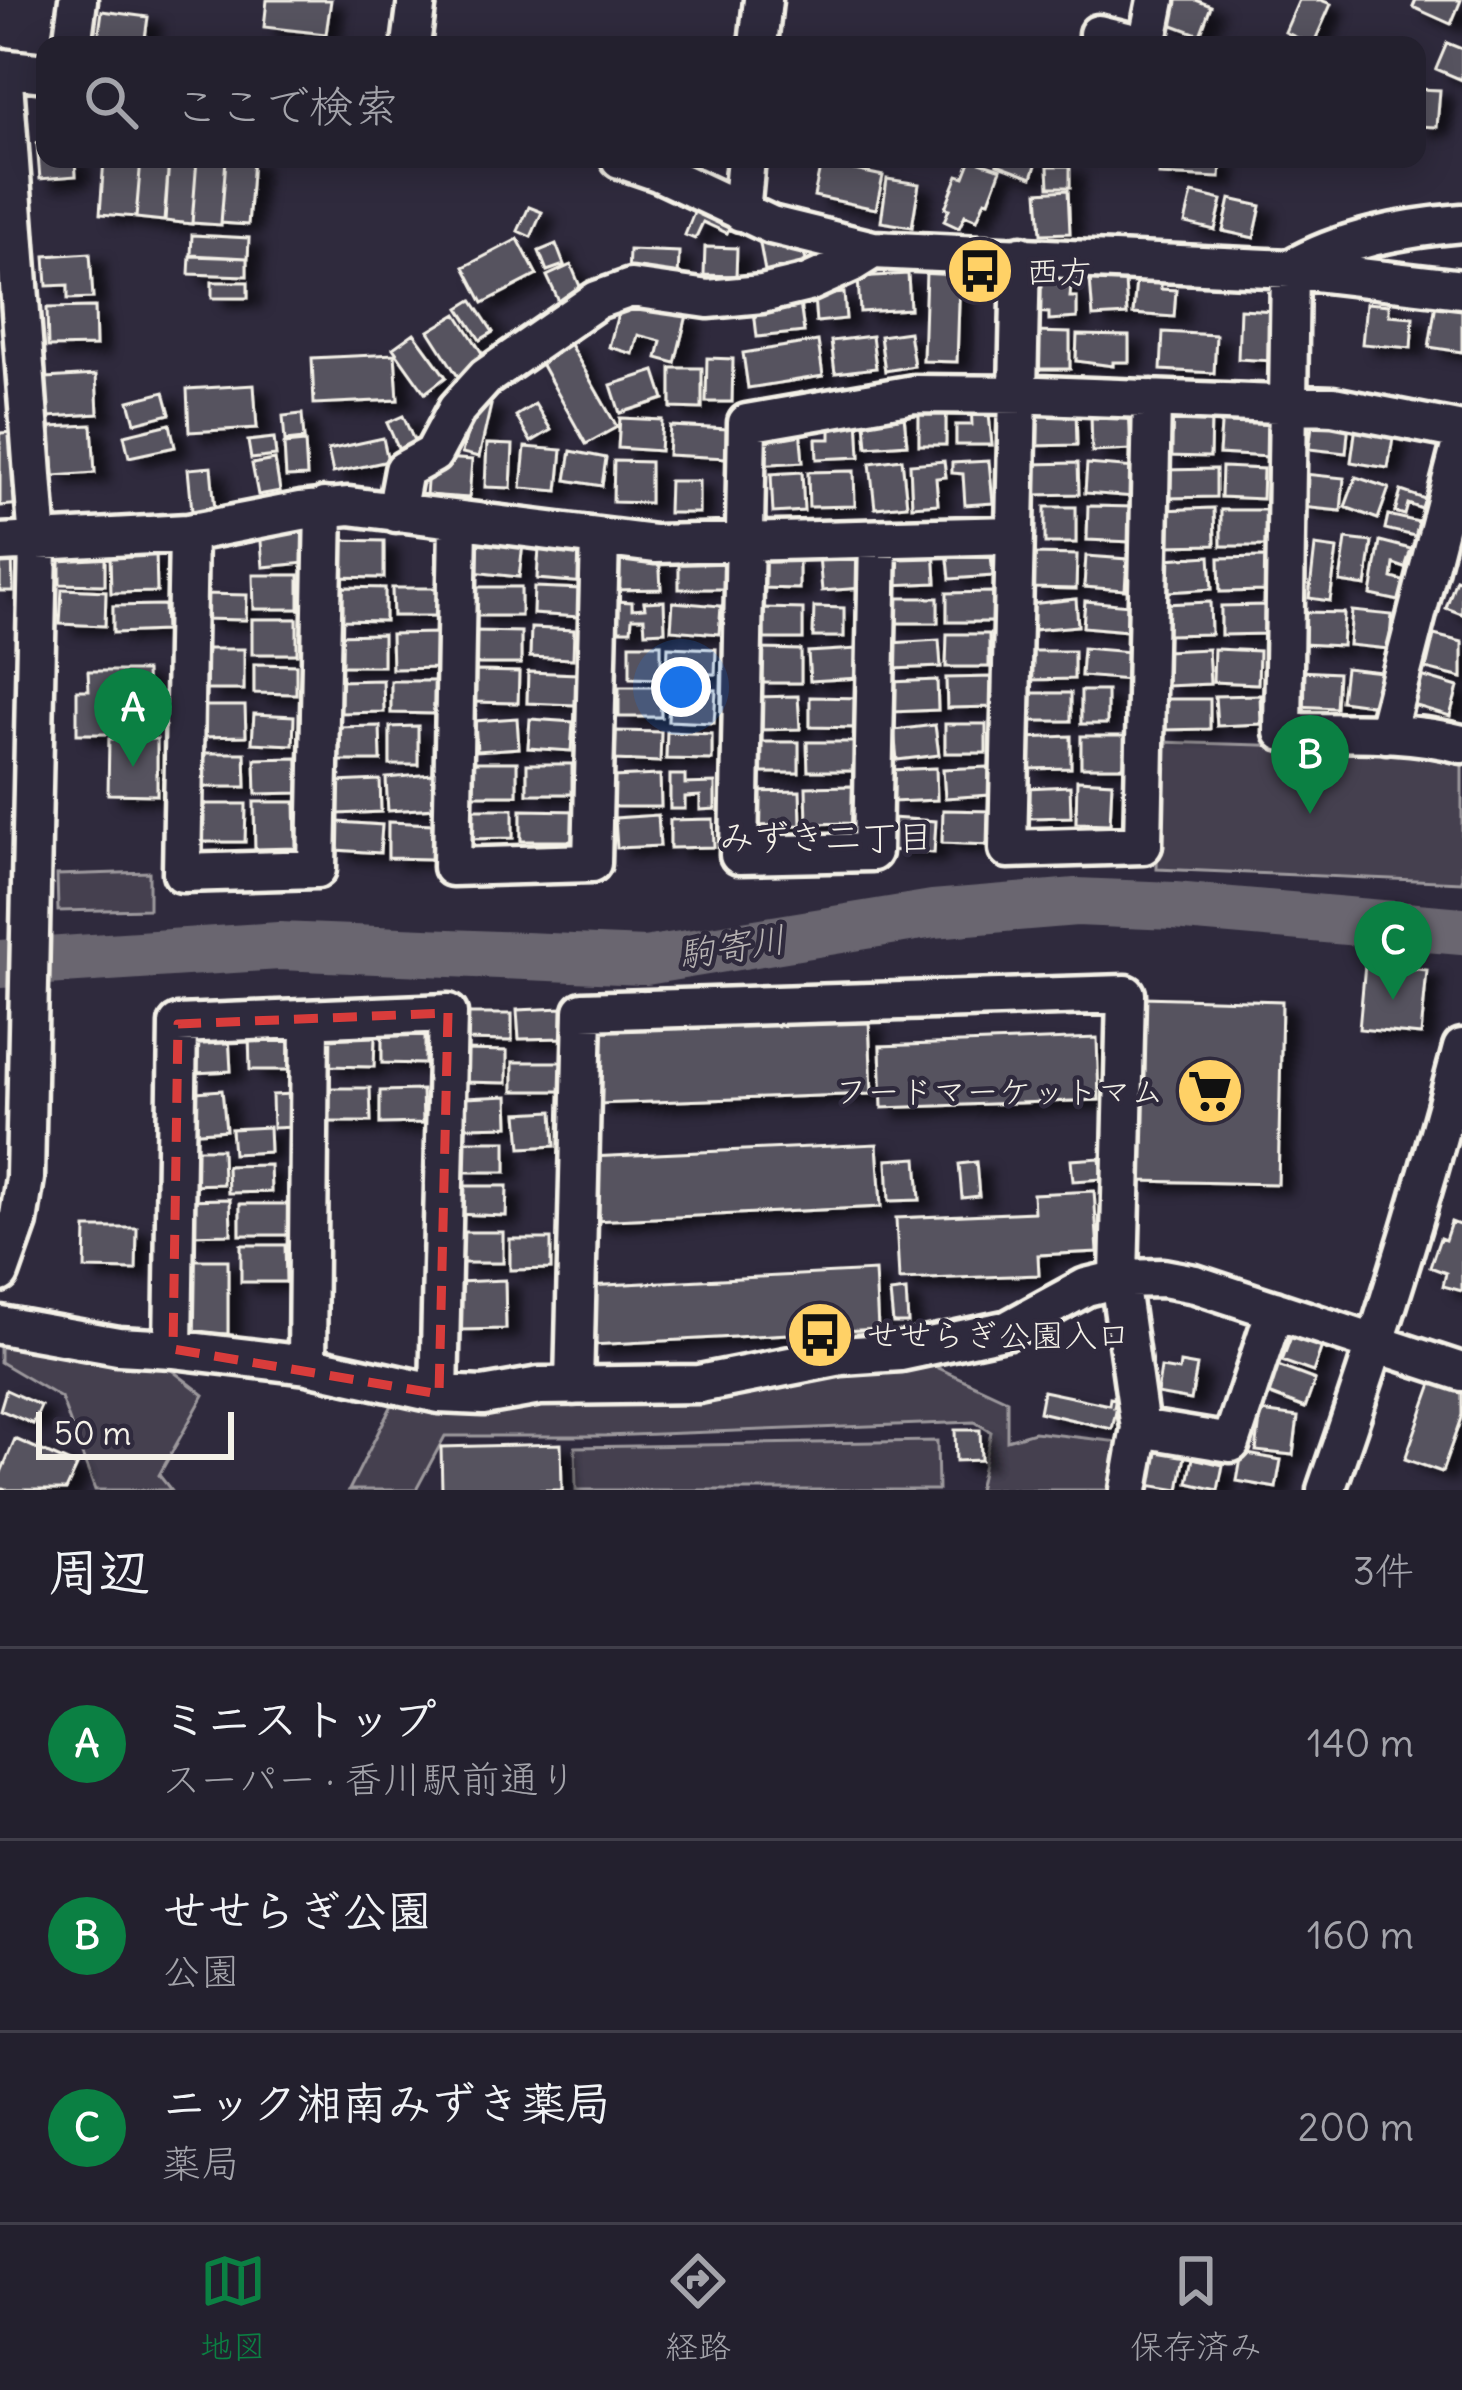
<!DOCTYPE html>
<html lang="ja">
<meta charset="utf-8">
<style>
:root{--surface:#23202e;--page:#2f2d3a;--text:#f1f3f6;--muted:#a3a3aa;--line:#403e4a;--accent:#0b8043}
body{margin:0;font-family:Delius,"Klee One",sans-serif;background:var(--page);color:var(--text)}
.scale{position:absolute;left:36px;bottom:30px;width:198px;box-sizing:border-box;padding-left:12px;border:6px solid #f4f1e8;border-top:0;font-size:33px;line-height:42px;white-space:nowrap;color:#f4f1e8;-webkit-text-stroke:9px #2f2a3d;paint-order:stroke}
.you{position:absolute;left:681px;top:687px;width:42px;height:42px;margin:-30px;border:9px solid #fff;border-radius:50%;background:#1a73e8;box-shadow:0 0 0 18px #1a73e833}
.badge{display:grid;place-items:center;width:78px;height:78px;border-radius:50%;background:var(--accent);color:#fff;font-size:39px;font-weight:700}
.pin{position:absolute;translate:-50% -99px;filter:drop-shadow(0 3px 6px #0008)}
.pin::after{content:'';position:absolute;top:63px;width:42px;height:36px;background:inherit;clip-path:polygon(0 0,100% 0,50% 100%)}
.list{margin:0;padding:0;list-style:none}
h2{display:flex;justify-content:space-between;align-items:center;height:156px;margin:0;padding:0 48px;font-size:51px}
h2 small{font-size:39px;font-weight:400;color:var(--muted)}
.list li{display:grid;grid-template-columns:78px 1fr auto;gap:36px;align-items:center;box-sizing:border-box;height:192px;padding:0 48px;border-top:3px solid var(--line)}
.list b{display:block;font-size:45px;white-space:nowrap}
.list p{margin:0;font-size:39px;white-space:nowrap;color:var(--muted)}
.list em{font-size:39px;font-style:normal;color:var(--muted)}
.icon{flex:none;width:66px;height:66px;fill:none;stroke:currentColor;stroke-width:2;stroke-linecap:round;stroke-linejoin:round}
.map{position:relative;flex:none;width:1462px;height:1490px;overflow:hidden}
.search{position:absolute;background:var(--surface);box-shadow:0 6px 30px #0003;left:36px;right:36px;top:36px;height:132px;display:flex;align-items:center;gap:30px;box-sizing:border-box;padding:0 42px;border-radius:24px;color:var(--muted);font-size:45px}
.sheet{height:732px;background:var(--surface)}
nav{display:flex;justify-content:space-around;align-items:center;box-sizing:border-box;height:168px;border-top:3px solid var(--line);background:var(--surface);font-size:33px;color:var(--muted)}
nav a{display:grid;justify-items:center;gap:6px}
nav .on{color:var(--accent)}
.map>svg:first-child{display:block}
</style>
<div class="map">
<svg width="1462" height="1490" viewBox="0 0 1462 1490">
<defs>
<filter id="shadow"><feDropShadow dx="13" dy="8" stdDeviation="6" flood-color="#0009"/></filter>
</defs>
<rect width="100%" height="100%" fill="#2f2a3d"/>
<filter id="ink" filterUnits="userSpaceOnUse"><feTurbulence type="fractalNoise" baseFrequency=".00833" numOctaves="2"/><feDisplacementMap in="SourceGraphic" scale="24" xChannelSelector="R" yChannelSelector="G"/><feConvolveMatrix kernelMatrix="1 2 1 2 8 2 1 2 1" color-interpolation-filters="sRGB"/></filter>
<g filter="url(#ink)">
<path fill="#454050" stroke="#9c989c" stroke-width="3" d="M1160,742L1427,750L1462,759V882L1157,869Z
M149,872V909L58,911L57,875Z
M0,1341L95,1354L169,1368L204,1395L159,1475L171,1490H95L61,1398L0,1362Z
M917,1358L1007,1400V1440L1034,1432L1128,1443L1119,1490H978L991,1432L975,1422L605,1436H445L416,1490H349L395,1399Z
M937,1441L938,1490H576L575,1447Z"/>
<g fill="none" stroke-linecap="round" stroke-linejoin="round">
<path stroke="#6a6670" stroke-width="48" d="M0,964L279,946L645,961L933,914L1076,902L1174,906L1462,931"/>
</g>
<path fill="#56525f" stroke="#f4f1e8" stroke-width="3" filter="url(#shadow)" d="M267,0H331L326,34L264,27Z
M1173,0H1196L1211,6L1200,35L1165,22Z
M1299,0H1321L1331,4L1313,45L1285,32Z
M1416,0H1461L1451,24L1413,7Z
M102,11L148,17L144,45L98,40Z
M1447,43L1462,49V80L1436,69Z
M1417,89L1440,90L1437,127L1417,126Z
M45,142V159H75L76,176L40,179L37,143Z
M104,159H141L136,217L100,214Z
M141,159H169L164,221L136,218Z
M169,159H197L192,224L165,221Z
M197,159H226L221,225L192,223Z
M226,159H253L248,225L221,223Z
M971,159L1001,169L989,201L985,200L977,220L965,215L959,228L944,221L949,209L945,208L958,175L964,177Z
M998,159H1038L1032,177L997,164Z
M1160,159H1221L1220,178L1159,175Z
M821,163L883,176L876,209L814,196Z
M1048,166H1070V187H1049Z
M887,179L919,184L912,227L881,222Z
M1068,190L1070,233L1041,234L1038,192Z
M1192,193L1222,200L1215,230L1185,223Z
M1230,199L1261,206L1254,238L1223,231Z
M697,205L733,221L727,233L703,222L695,239L685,235Z
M529,207L542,212L531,237L518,231Z
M192,235L249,238L248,258L191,255Z
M518,239L537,275L483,303L464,267Z
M784,240L787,251L802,246L808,268L766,277L760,244Z
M556,244L564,265L547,271L539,251Z
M705,247L737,248L736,276L704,275Z
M629,250L679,252L678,280L628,278Z
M90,253L93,298L68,299V285L47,286L45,256Z
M190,256L247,258V276L189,274Z
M571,265L584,296L561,306L547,276Z
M926,272L960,273L957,362L923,361Z
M908,274L910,309L860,312L858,277Z
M1090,279L1125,281L1127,315L1093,317Z
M1042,280L1064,281V285H1071L1070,297H1077V318L1049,320V313L1034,312L1035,287H1042Z
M1136,281L1161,284V289L1176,290L1174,317L1133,314Z
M212,282H248V298H212Z
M844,293L846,319L816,322L814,296Z
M799,296L804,332L757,337L753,302Z
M622,299L687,315L675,363L657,358L661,341L638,335L633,354L609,347Z
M472,300L493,332L480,340L459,308Z
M1366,303L1389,305V315L1413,317L1411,348L1362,344Z
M1436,303L1462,307V352L1429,347Z
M95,307L96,346L48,347L47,308Z
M1240,309L1275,311L1273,361L1238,359Z
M457,314L487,361L459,378L429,331Z
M909,332L914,366L885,371L880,336Z
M1032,332L1070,333V369H1031Z
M1163,332L1216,335L1214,373L1161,370Z
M414,333L446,377L425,393L393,348Z
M1077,335L1129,336V362H1113V366L1076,361Z
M872,336L876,368L835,373L831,341Z
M568,341L617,427L586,444L538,358Z
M818,341L823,376L748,388L743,353Z
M395,354L398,400L314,404L312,358Z
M707,358L733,359L732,402H706Z
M671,368H702V409L671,408Z
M655,371L664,399L620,413L611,385Z
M96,375L98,414L48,417L46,378Z
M254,385L257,428L189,432L187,389Z
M164,392L170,414L135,423L129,401Z
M475,401L491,405L479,457L462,453Z
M971,403H988L992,445H956V425H972Z
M535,404L551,430L531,442L516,416Z
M919,404L946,405V445H919Z
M903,406L907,444L867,447L864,410Z
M1076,409L1077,445L1030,446L1029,410Z
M1129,409L1131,450L1092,452L1091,411Z
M1222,411L1271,414L1269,457L1219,454Z
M302,414L304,439L285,441L283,416Z
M1166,414L1211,416L1210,457L1165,456Z
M403,416L415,443L399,450L387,423Z
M858,417L860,457L817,459L816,439H830V418Z
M620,418L662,420L660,451L618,448Z
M1313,418L1349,422L1346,453L1309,449Z
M170,424L175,447L129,457L124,435Z
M92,425L95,473L54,476L51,427Z
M670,426L728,429L727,458L668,455Z
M1356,426L1394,432L1388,468L1351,462Z
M800,428L803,462L756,465L754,431Z
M15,432L21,504L0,506V433Z
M274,438L276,456L251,459L248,441Z
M383,438L388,461L333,473L328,450Z
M305,442L307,476L286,477L284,444Z
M487,444L513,445L511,488L485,487Z
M525,447L562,450L558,491L521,488Z
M571,451L606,458L602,486L566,480Z
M429,457L472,460L469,498L426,495Z
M902,459L907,505L875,508L870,463Z
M275,460L280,491L258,495L252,464Z
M614,461L650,462V503L613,502Z
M944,461L946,477L936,478L938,504L912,506L910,464Z
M989,461L993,503L965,505L963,474L952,473V463Z
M1078,463L1079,494L1032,495L1031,464Z
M1087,464L1136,468L1134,497L1085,493Z
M211,467L215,510L192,511L188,469Z
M1222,467L1263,469L1262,499L1221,497Z
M1216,469V497L1165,498L1164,470Z
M854,471L855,506L809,507L808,472Z
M802,472L804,511L773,513L771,474Z
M1304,474L1344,478L1341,511L1301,507Z
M1356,477L1389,488L1378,519L1345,507Z
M669,481H699V513H668Z
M1401,491L1425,499L1422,509L1408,504L1405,515L1395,512Z
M1088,506L1133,507L1132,542L1087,540Z
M1045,507H1076V543H1045Z
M1214,508L1215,545L1163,546L1162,510Z
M1221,510H1267V546H1221Z
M1388,515L1423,523L1419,537L1385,529Z
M303,526L306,563L263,567L260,529Z
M1346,539L1372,542L1366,586L1340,582Z
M334,540L384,541V578L333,577Z
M476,540L523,544L519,577L473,572Z
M1380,541L1411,549L1405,568L1394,564L1392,578L1410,583L1404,602L1371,595Z
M990,545L993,576L950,579L947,549Z
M1315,546L1337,549L1330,601L1309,598Z
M539,548L588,551L586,583L537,579Z
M934,549L936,583L889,585L887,552Z
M156,552L157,592L111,593L110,553Z
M12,553L13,591H0V554Z
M861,553L863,588L822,591L819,556Z
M60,554L105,555V585L60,584Z
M659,554L661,589L612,590L615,555Z
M1033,554L1077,555L1076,589L1032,588Z
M1086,556L1127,559L1125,590L1084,587Z
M1210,556L1212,589L1168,592L1166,559Z
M1266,557L1267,591L1220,592L1219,558Z
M799,558V589L760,588L761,559Z
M679,559L724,560V589H679Z
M253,575H299V609H254Z
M1456,579L1462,581V614L1446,608Z
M341,587L385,588V621L341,620Z
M474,587H521V616H474Z
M534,587L581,589L579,617L533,614Z
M392,588H438L439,616H393Z
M62,589L106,591L105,626L60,624Z
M993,592V622H947V593Z
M202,594L247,595L246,620L201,619Z
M888,598H938V623H888Z
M1076,599L1078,626L1032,630L1030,604Z
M615,601L632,602V609L645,608L644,602L664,601L665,631L645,632L644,618H632L631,630H614Z
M1085,601L1130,605L1128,631L1083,627Z
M673,602L721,606L719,634L671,630Z
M1210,602L1211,634L1165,635L1164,604Z
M164,605L165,631L113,633V606Z
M1268,605V634L1221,635V606Z
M814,607L844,608V637H813Z
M763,608L803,609V639H764Z
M1352,611L1392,615L1389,649L1349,645Z
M1303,612L1344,613L1342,646L1302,644Z
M252,619H297V654H252Z
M531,628L574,630L573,659L530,657Z
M472,631L521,632V664H471Z
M439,633V668L392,669L391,634Z
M383,634V666H333V635Z
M947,634H989V667H946Z
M1434,635L1462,642V678L1426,669Z
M939,640L941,667L892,669L891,643Z
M630,644H661V679L630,678Z
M668,647L716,649L715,674L667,673Z
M1083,648L1131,652L1129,680L1081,676Z
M206,649H244V690H206Z
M759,649L801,650V683H758Z
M858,649L859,678L810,681L808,652Z
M1208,649L1210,684L1166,686L1165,651Z
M1214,649L1259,651L1258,684L1213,682Z
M1028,651H1074V679L1029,680Z
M254,664L296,665V694L254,693Z
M1345,668L1382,672L1378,706L1341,701Z
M88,671H146L147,699H139V734H77V690H89Z
M474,671L519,672L518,703L473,702Z
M1299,671L1338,673L1336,708L1298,706Z
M528,672L577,674L576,705L527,703Z
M1421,676L1458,687L1450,716L1413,705Z
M995,677L996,707L947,708L946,678Z
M383,680L384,712L338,713V681Z
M937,680L938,710L892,712L891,682Z
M391,681H436V714L391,713Z
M619,687H660L661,717H619Z
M670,688L716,690L714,723L668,721Z
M1081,691H1107V724H1081Z
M1027,693H1071V721H1028Z
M1260,695L1261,724L1217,726L1215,696Z
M798,696L800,729L756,730L755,697Z
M810,697L861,698L860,728L810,727Z
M1163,699H1210V729L1163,730Z
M199,706H245L246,736L199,737Z
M254,714L294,716L293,745L252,743Z
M517,718L519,748L477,751L475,721Z
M530,719L573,722L571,751L528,748Z
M945,724H986V753H945Z
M935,725L939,755L897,760L894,730Z
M380,726L381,761H337L336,727Z
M418,726V765H390V727Z
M616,731L661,732L660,762L615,760Z
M667,732L712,734V760L666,759Z
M1071,736V768L1026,769L1025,738Z
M1081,736H1131V767H1081Z
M109,739H157V795L108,794Z
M756,742H799V773H756Z
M807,742H856V771H808Z
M199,753H245L246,787H199Z
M298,758L299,793L256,794L255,759Z
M470,762H517V795H470Z
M527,764H572V794H527Z
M989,767L990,795L945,798L943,769Z
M936,768L937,800L891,802L890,770Z
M432,774L435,808L388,811L386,778Z
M660,775L661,807H613L612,777Z
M670,775H685V784L715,783V809L700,810V796L685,797V809H670Z
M380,780L381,812L338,814L336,782Z
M1077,780L1112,782L1110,824L1076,823Z
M853,786L854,823L807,824L806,787Z
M1070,786L1071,817L1028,818L1026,788Z
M800,791L801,825L752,826V792Z
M254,802H295L296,848L255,849Z
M198,804H246L245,842H198Z
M467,809H513V838L467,839Z
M521,810L578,811V841H521Z
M943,810L991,811L990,845L942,843Z
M658,815L660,846L617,848L615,818Z
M891,818L936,821L934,853L889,850Z
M713,819L714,847L670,848V820Z
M338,822L382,825L380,853L336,850Z
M388,822L432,824V859L388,858Z
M1365,964L1427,970L1421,1035L1359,1029Z
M1142,997L1282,1001L1278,1184L1138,1181Z
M563,1008L564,1038L519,1039L517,1010Z
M464,1014H512V1041L464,1040Z
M869,1020L872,1094L597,1104L594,1030Z
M249,1031H289V1070H250Z
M327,1034L375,1036L374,1067L326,1066Z
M382,1034L425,1035V1064L382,1063Z
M229,1036L231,1071L195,1073L192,1038Z
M1097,1038L1099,1100L882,1108L880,1046Z
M462,1050L507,1051V1083L462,1082Z
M513,1062H562V1091H513Z
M323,1088H370L371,1122H323Z
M222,1090L226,1130L186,1133L183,1093Z
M422,1090L423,1123L380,1124V1091Z
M294,1094L295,1127L273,1128L272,1095Z
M508,1096L509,1126L466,1127L465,1098Z
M553,1111L555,1146L521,1148L518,1113Z
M269,1127L270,1152L233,1154L231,1129Z
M459,1141H506V1172H460Z
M877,1144L881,1207L593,1221L590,1157Z
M185,1149H222L223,1184L186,1185Z
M917,1158L920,1200L889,1201L887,1160Z
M1100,1158L1102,1179L1073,1181L1071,1160Z
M976,1162L979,1196L962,1198L959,1164Z
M270,1165L271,1192L228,1193L227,1166Z
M454,1186H507L506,1216L454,1214Z
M1094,1191L1098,1252L1038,1255L1039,1275L899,1280L896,1218L1034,1212L1033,1194Z
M230,1199L231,1234L184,1235L183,1200Z
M240,1204H291L290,1235H240Z
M1451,1222L1462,1226V1291L1443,1286L1446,1273L1430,1267L1440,1238L1445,1240Z
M86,1228H137L136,1270L85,1269Z
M459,1232H503V1263H459Z
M510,1239H551V1269L510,1270Z
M241,1245H285L286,1282H241Z
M190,1260H228V1334H190Z
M875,1271L878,1329L592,1345L588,1286Z
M505,1280L506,1329L458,1330L457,1282Z
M906,1291L908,1323H893L890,1293Z
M1294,1329L1324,1340L1313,1372L1282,1361Z
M1180,1363L1197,1366L1191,1400L1157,1394L1161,1368L1179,1371Z
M1270,1363L1315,1380L1305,1408L1260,1391Z
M1434,1378L1462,1387V1415L1442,1472L1405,1459Z
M6,1390L41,1406L33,1424L0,1410Z
M1043,1391L1109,1405L1110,1398L1116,1399L1114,1407H1117L1112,1429L1039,1412Z
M1261,1412L1298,1417L1293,1455L1256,1451Z
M955,1430H980L981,1460L956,1461Z
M15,1439L77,1466L66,1490H5L0,1488V1475Z
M561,1444L562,1490H442L441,1447Z
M1155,1444L1186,1450L1179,1490L1148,1485Z
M1242,1453L1281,1460L1276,1488L1237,1481Z
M1193,1458L1223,1465L1218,1490L1188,1483Z"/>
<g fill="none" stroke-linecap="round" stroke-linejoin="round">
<g stroke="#f4f1e8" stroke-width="45">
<path id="minor" d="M1098,34L1143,45
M72,45L78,0
M411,45L417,0
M758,45L763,0
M1147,45L1156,0
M0,68L45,73
M620,159L658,172L771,225L873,250L1290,269L1462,289
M741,212L746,159
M1462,223C1403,228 1342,239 1290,269L1283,732C1342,733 1405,729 1462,744
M1021,255L1008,849L1143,845L1152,399
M396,513L404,470L433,454L457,409L486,377L597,300L631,288L708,299L762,294L808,283L852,263L873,250
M458,522L452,867L592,863L600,538
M188,533L182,873L317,869L324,507
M878,539L872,852L739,855L747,423L914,394L1039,395L1333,406L1462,431
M0,543L188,533L301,511L349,506L655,544L1015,535
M1386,734L1462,439
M0,1273L18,1222L25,1178L38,543L3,68
M0,1325L118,1346L173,1349L307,1365L439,1394L483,1396L540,1386L699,1384L841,1356L901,1352L1009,1329L1086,1287L1119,1279L1163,1278L1195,1284L1462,1372
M173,1349L178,1024L448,1013L439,1394
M307,1365L310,1019
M574,1386L583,1011L1126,994L1119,1279L1140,1428L1129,1490
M1140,1428L1231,1443L1275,1310
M1326,1490C1377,1344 1423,1198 1462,1048"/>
</g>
<use href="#minor" stroke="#2f2a3d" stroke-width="36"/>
</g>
</g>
<path fill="none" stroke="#d93c3b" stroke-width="9" stroke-dasharray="24 15" stroke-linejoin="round" d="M448,1013L439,1394L173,1349L178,1024Z"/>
<defs>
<g id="bus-disc" transform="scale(3.45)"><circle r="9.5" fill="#ffd166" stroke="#2f2a3d"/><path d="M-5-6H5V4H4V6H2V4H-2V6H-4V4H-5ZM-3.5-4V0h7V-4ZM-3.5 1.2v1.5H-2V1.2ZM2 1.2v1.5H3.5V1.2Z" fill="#111"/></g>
<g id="supermarket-disc" transform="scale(3.45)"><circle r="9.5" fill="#ffd166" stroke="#2f2a3d"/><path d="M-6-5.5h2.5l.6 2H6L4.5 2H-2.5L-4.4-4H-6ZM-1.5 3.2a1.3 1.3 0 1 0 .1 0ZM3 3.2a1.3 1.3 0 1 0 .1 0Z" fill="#111"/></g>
</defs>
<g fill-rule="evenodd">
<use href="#bus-disc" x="980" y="271"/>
<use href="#supermarket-disc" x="1210" y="1091"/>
<use href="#bus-disc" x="820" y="1335"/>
</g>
<g text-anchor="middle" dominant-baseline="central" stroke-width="9" stroke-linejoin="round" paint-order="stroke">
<g font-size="33" fill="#f4f1e8" stroke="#2f2a3d" text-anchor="start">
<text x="1026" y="271">西方</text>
<text x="1164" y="1091" text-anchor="end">フードマーケットマム</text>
<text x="866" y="1335">せせらぎ公園入口</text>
</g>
<g font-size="36" fill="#f4f1e8" stroke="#2f2a3d">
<text x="826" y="837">みずき二丁目</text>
</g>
<g font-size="36" font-style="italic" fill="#b6b2b2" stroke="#2f2a3d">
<text transform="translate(732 947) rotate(-9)">駒寄川</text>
</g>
</g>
</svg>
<div class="scale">50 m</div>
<div class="you"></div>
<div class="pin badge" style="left:133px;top:767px">A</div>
<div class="pin badge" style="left:1310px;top:814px">B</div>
<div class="pin badge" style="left:1393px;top:1000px">C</div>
<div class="search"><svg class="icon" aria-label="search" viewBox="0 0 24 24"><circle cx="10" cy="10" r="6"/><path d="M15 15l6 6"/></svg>ここで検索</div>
</div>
<section class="sheet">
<h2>周辺<small>3件</small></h2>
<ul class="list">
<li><span class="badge">A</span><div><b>ミニストップ</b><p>スーパー · 香川駅前通り</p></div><em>140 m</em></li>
<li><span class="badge">B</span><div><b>せせらぎ公園</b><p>公園</p></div><em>160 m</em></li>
<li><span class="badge">C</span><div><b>ニック湘南みずき薬局</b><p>薬局</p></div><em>200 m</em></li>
</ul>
</section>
<nav>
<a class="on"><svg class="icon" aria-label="map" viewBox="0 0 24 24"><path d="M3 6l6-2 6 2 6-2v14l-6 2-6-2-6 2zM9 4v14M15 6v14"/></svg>地図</a>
<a><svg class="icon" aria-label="directions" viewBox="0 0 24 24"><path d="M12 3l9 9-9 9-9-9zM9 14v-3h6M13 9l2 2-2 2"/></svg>経路</a>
<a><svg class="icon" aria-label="saved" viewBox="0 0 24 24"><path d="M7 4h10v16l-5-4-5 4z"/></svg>保存済み</a>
</nav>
